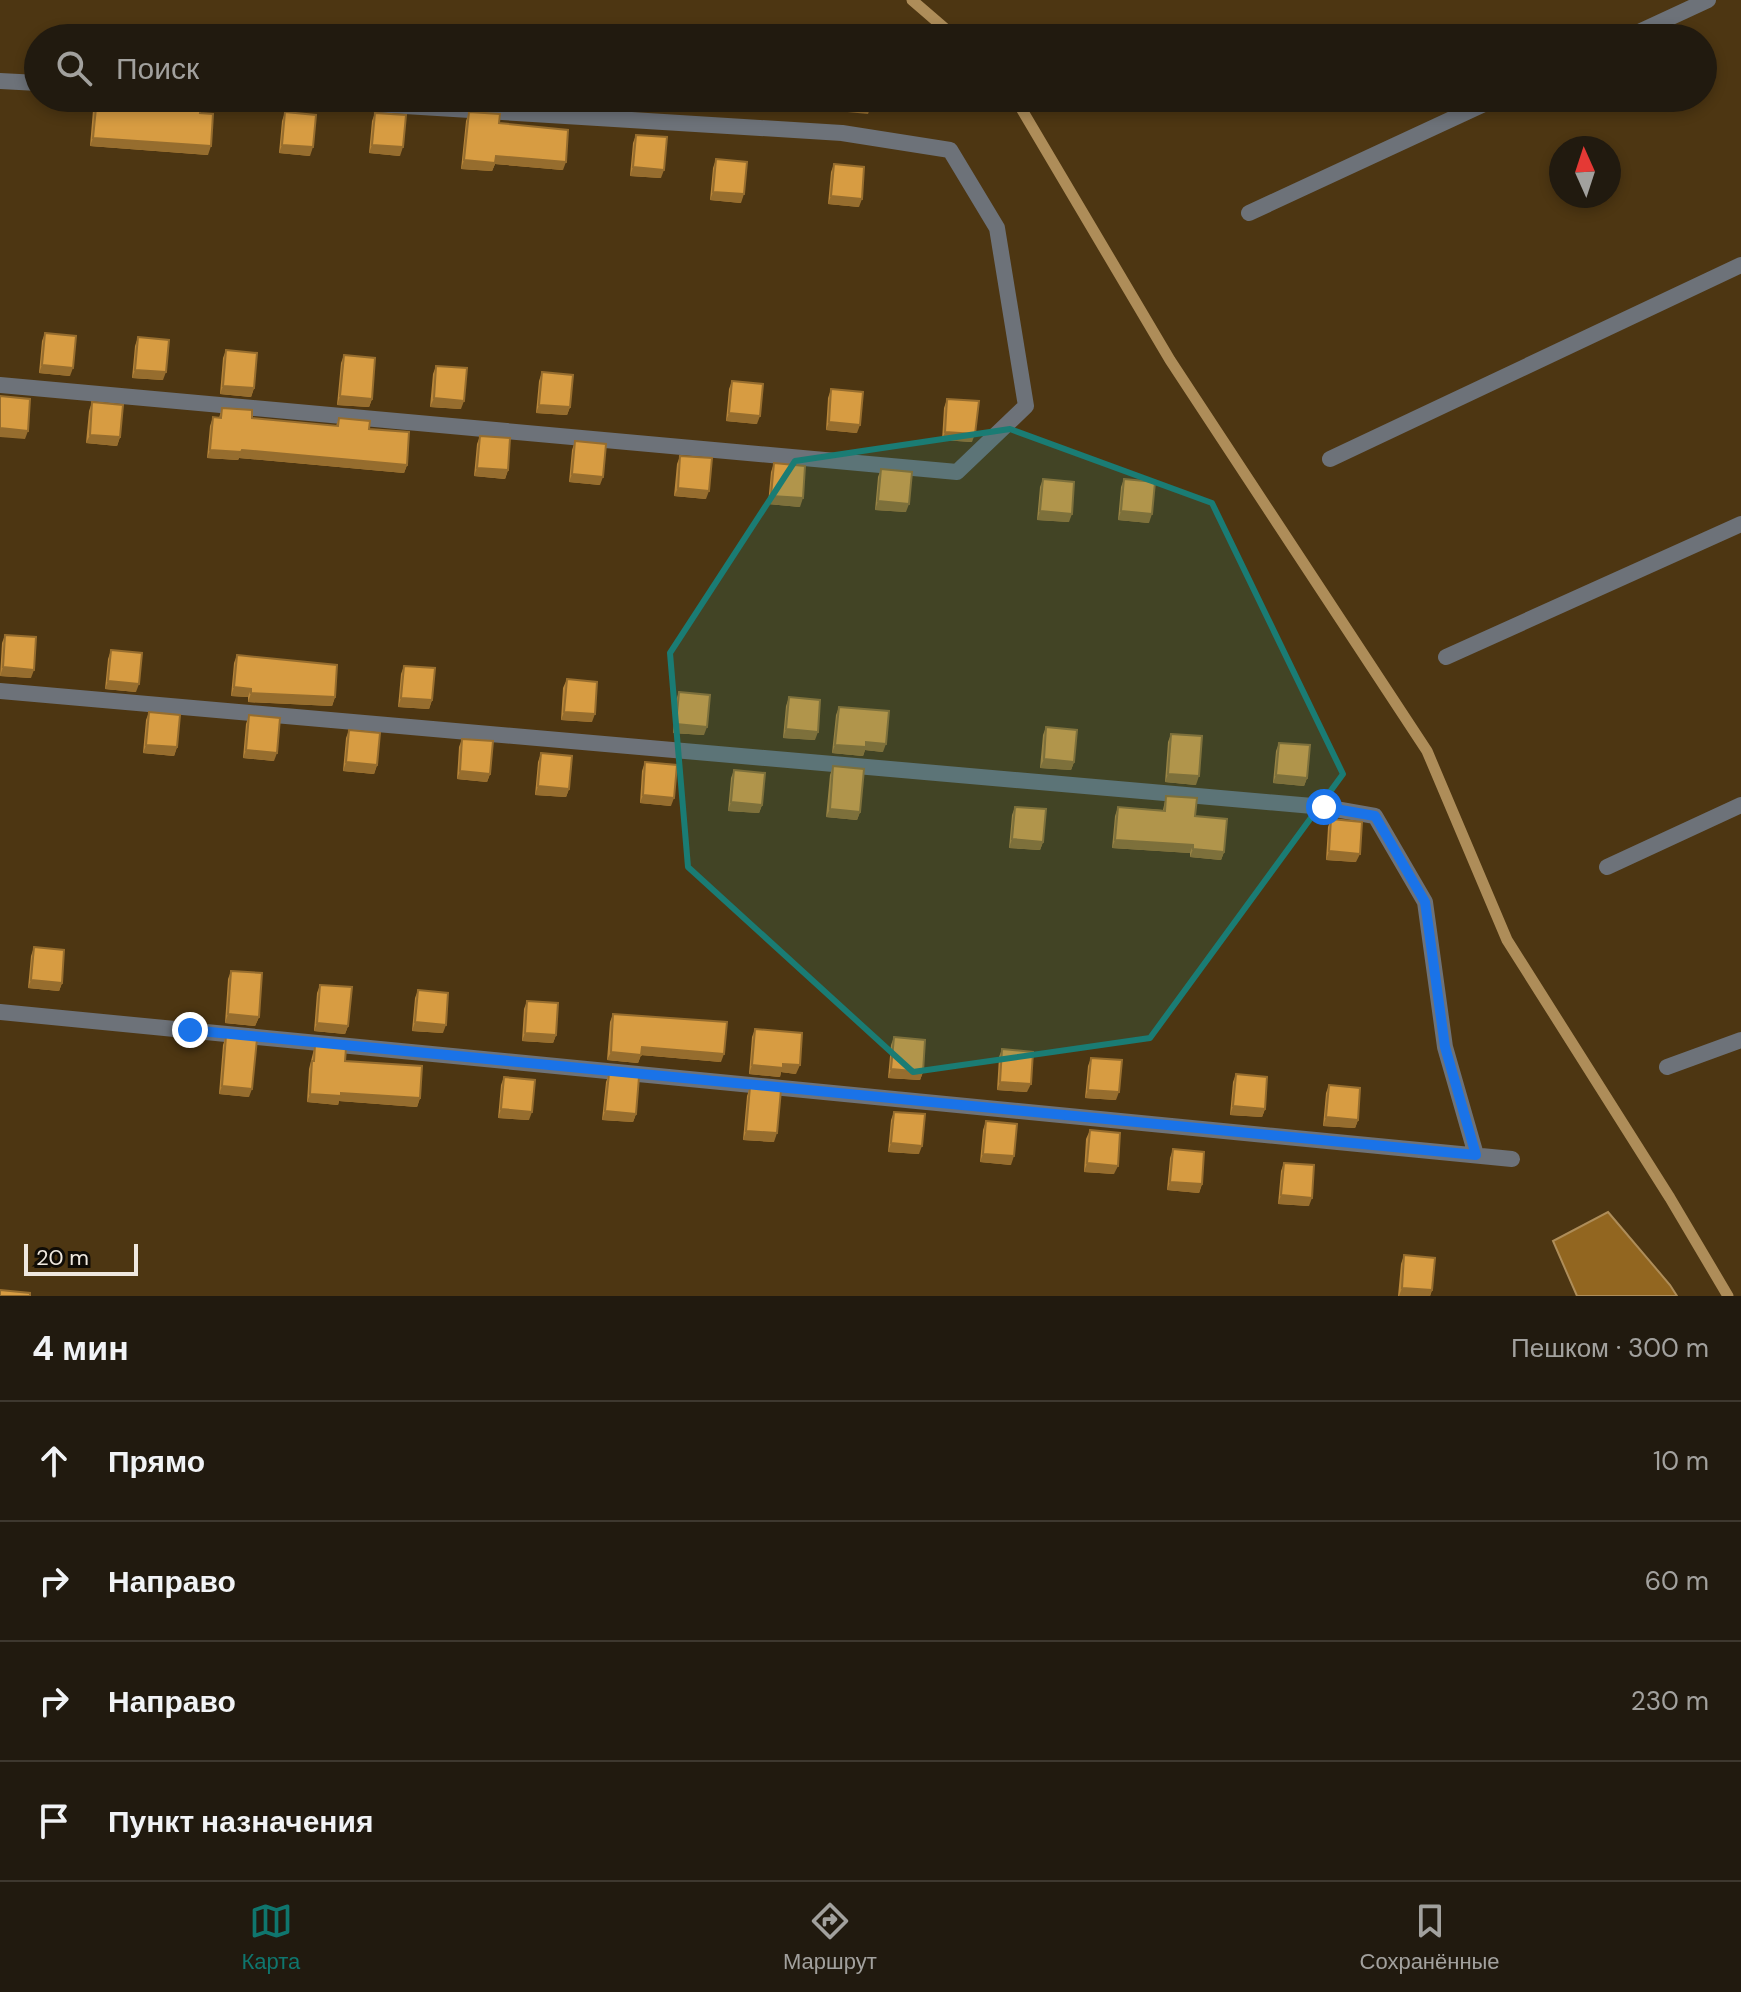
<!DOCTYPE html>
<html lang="ru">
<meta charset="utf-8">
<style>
:root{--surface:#211a0f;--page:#292318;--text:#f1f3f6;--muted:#a2a19e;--line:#3e382f;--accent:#0f766e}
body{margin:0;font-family:"DM Sans",sans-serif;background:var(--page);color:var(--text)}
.compass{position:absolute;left:1549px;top:136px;width:72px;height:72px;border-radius:50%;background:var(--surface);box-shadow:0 4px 12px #0003;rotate:357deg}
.scale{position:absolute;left:24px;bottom:20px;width:114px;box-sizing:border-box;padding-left:8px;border:4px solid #efe8df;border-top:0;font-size:22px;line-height:28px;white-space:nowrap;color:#efe8df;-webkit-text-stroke:6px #100c06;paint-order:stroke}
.stop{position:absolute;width:24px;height:24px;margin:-18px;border:6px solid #1a73e8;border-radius:50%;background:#fff}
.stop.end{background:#1a73e8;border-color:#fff;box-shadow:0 2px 8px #0008}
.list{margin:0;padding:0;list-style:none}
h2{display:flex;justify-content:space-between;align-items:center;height:104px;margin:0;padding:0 32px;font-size:34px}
h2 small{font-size:26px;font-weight:400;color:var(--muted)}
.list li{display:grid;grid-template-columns:52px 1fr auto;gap:24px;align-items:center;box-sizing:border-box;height:120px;padding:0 32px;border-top:2px solid var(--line)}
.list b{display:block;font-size:30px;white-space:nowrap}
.list em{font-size:26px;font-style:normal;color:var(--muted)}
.icon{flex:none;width:44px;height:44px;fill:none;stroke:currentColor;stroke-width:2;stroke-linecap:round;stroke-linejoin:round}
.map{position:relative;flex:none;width:1741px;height:1296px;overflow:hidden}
.search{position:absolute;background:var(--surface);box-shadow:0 4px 12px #0003;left:24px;right:24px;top:24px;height:88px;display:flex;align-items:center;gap:20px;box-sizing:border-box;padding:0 28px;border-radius:44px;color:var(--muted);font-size:30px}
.sheet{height:584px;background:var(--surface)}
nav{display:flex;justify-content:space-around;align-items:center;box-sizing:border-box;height:112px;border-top:2px solid var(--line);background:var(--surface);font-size:22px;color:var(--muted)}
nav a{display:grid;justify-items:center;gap:4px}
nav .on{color:var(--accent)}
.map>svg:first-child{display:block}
</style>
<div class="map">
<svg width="1741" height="1296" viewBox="0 0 1741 1296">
<rect width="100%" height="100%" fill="#2c2214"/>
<path fill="#4d3612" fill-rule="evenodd" d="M0,0H1741V1296H0ZM38,38H1703V98H38ZM1561,148H1609V196H1561Z"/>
<path fill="#926620" stroke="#ae8d59" stroke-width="2" d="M1608,1212L1670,1285L1677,1296H1577L1553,1241Z"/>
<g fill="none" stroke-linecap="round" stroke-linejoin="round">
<path stroke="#ae8d59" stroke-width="11" d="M912,0L956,38
M1015,98L1170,360L1427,751L1507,940L1670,1198L1728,1296"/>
<path stroke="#6d7279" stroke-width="16" d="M1626,38L1708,0
M0,81L38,83
M1249,213L1497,98
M0,385L957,472L1026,406L997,228L950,150L842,133L275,98
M1330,459L1741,265
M1446,657L1741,524
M0,691L1324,807L1375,816L1425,902L1445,1047L1476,1155
M1607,867L1741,805
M0,1012L1512,1159
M1667,1067L1741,1040"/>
</g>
<path fill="#b98639" d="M94,98H202L200,113L208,155L90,146Z
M285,112L310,156L279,153L282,121Z
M469,112L499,123L563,170L495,164L492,171L461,169L466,121Z
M375,113L400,156L369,153L372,121Z
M636,135L661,178L630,176L633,143Z
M716,159L741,203L710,200L713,168Z
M834,164L859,207L828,204L831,172Z
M45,333L70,376L39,373L42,341Z
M138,337L163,380L132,378L135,346Z
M226,350L254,388L251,397L220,394L223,358Z
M344,355L372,399L369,407L337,405L341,363Z
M436,366L461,409L430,407L433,374Z
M542,372L570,407L567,415L536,413L539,381Z
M732,381L757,424L726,421L729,389Z
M831,389L857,433L826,430L828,398Z
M947,399L972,442L942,440L944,408Z
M92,402L120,437L117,446L86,443L89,411Z
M222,408L252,418L336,426L339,418L369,429L407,465L404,473L239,458L238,460L207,458L210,426L213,417L219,418Z
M480,436L508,470L505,479L474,476L477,444Z
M575,441L600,485L569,482L572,450Z
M680,456L706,499L674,496L677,464Z
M774,463L800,507L768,504L771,472Z
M881,469L906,512L875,510L878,477Z
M1043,479L1069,522L1037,520L1040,487Z
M1124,479L1149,523L1118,520L1121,487Z
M5,635L31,678L0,676L2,643Z
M111,650L136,692L105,689L108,659Z
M237,655L335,697L332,706L248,702V697L231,696L234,663Z
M404,666L432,700L429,709L398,707L401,674Z
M567,679L592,722L561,720L563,688Z
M679,692L704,735L673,733L676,700Z
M789,697L815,740L783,738L786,706Z
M839,707L883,752L865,750L863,756L832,753L836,715Z
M149,712L177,747L174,756L143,753L146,720Z
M249,715L274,761L243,758L246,724Z
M1046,727L1074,762L1071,770L1040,768L1043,735Z
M349,730L377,765L374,774L343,771L346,738Z
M1171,734L1196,785L1165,782L1168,742Z
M462,739L490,774L487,782L457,779L459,747Z
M1279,743L1307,778L1304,786L1273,783L1276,751Z
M541,753L569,789L566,797L535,795L538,762Z
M645,762L671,806L640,803L642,771Z
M833,766L860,812L857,820L826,817L830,775Z
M734,770L762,805L759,813L728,811L731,778Z
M1166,796L1195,816L1224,852L1221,860L1190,857V853L1112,848L1115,816L1118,807L1163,810Z
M1015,807L1043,842L1040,850L1009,848L1012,815Z
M1331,819L1356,862L1326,860L1328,827Z
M34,947L62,983L59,991L28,988L31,956Z
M231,971L259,1017L255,1026L225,1023L228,979Z
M320,985L348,1026L345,1034L314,1031L317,993Z
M418,990L443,1033L412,1031L415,998Z
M527,1001L556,1035L553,1043L522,1041L524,1009Z
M613,1014L721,1062L641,1055L638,1063L607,1060L610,1022Z
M755,1029L796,1074L781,1072L780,1077L749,1074L752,1037Z
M226,1036L249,1097L219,1094L223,1045Z
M894,1037L923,1072L920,1080L888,1078L891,1045Z
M315,1045L420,1098L417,1107L339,1101L338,1105L307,1102L309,1069Z
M1002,1049L1027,1092L997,1090L999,1057Z
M1091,1058L1116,1100L1085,1098L1088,1066Z
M609,1074L636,1114L633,1122L602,1120L606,1082Z
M1236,1074L1265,1109L1262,1117L1230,1115L1233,1082Z
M504,1077L529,1120L498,1118L501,1085Z
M1329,1085L1358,1120L1355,1128L1323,1126L1326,1093Z
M750,1087L774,1142L743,1140L747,1096Z
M894,1112L919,1154L888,1152L891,1120Z
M986,1121L1011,1165L980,1162L983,1130Z
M1090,1130L1114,1174L1084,1172L1086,1139Z
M1173,1149L1202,1184L1199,1193L1167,1190L1170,1158Z
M1284,1163L1309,1206L1278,1204L1281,1171Z
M1404,1255L1432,1290L1430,1296H1398L1401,1264Z"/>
<path fill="#966d2e" d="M468,98H500L499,101Z
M581,98H613L611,104L580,101Z
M840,103L871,106L868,114L837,111Z
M93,138L211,146L208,155L90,146Z
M282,145L313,147L310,156L279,153Z
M372,145L403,147L400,156L369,153Z
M496,156L566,162L563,170L495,164L492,171L461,169L464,160Z
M633,167L664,170L661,178L630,176Z
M713,192L744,194L741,203L710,200Z
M831,196L862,199L859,207L828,204Z
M42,365L73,368L70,376L39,373Z
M135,370L166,372L163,380L132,378Z
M223,386L254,388L251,397L220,394Z
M340,396L372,399L369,407L337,405Z
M434,398L464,401L461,409L430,407Z
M539,405L570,407L567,415L536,413Z
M729,413L760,416L757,424L726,421Z
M829,422L860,425L857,433L826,430Z
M0,428L28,431L25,439L0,437Z
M945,432L975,434L972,442L942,440Z
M90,435L120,437L117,446L86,443Z
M210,450H242L407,465L404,473L239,458L238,460L207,458Z
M477,468L508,470L505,479L474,476Z
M572,474L603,477L600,485L569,482Z
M678,488L709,491L706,499L674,496Z
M771,496L803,498L800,507L768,504Z
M878,501L909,504L906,512L875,510Z
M1040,511L1072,514L1069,522L1037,520Z
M1121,511L1152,514L1149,523L1118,520Z
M3,667L34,670L31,678L0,676Z
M108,681L139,684L136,692L105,689Z
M234,687L251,689L248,697L231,696Z
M251,693L335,697L332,706L248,702Z
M401,698L432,700L429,709L398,707Z
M564,712L595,714L592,722L561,720Z
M676,724L707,727L704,735L673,733Z
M786,729L818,732L815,740L783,738Z
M866,742L886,744L883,752L865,750L863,756L832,753L835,745Z
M146,745L177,747L174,756L143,753Z
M246,750L277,753L274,761L243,758Z
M1044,759L1074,762L1071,770L1040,768Z
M346,762L377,765L374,774L343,771Z
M460,771L490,774L487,782L457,779Z
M1168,774L1199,776L1196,785L1165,782Z
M1276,775L1307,778L1304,786L1273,783Z
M538,786L569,789L566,797L535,795Z
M643,795L674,798L671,806L640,803Z
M731,802L762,805L759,813L728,811Z
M830,809L860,812L857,820L826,817Z
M1012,839L1043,842L1040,850L1009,848Z
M1115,840L1193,845L1190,853L1112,848Z
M1193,849L1224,852L1221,860L1190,857Z
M1329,851L1360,854L1356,862L1326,860Z
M31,980L62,983L59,991L28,988Z
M228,1014L259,1017L255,1026L225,1023Z
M415,1022L446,1025L443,1033L412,1031Z
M317,1023L348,1026L345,1034L314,1031Z
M525,1033L556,1035L553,1043L522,1041Z
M642,1047L724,1054L721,1062L641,1055L638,1063L607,1060L611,1052Z
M783,1064L800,1065L796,1074L781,1072L780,1077L749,1074L752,1065Z
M891,1069L923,1072L920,1080L888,1078Z
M1000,1082L1031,1084L1027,1092L997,1090Z
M222,1086L252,1089L249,1097L219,1094Z
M1088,1090L1119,1092L1116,1100L1085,1098Z
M341,1093L420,1098L417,1107L339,1101L338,1105L307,1102L310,1094Z
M1233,1106L1265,1109L1262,1117L1230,1115Z
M501,1109L532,1112L529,1120L498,1118Z
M605,1111L636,1114L633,1122L602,1120Z
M1326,1117L1358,1120L1355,1128L1323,1126Z
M746,1131L777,1133L774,1142L743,1140Z
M891,1143L922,1146L919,1154L888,1152Z
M983,1154L1014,1156L1011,1165L980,1162Z
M1087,1163L1118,1166L1114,1174L1084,1172Z
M1170,1182L1202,1184L1199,1193L1167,1190Z
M1281,1195L1312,1198L1309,1206L1278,1204Z
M1402,1288L1432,1290L1430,1296H1399Z"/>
<path fill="#d79c42" stroke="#966d2e" stroke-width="2" d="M90,32L156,38H90Z
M176,32L207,35V38H176Z
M97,98H202L200,113L213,114L211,146L93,138Z
M840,98H871V106L840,103Z
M285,112L316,115L313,147L282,145Z
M469,112L500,114L499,123L568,130L566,162L496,156L495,163L464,160Z
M375,113L406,115L403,147L372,145Z
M636,135L667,137L664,170L633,167Z
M716,159L747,162L744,194L713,192Z
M834,164L864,167L862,199L831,196Z
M45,333L76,336L73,368L42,365Z
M138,337L169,340L166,372L135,370Z
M226,350L257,353L254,388L223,386Z
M344,355L375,358L372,399L340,396Z
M436,366L467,368L464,401L434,398Z
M542,372L573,375L570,407L539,405Z
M732,381L763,384L760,416L729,413Z
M831,389L863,392L860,425L829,422Z
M0,396L30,399L28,431L0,428Z
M947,399L979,401L975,434L945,432Z
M92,402L123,405L120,437L90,435Z
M222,408L252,410V418L338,426L339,418L370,421L369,429L409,432L407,465L242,450L241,452L210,450L213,417L221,418Z
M480,436L510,438L508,470L477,468Z
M575,441L606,444L603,477L572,474Z
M680,456L712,458L709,491L678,488Z
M774,463L805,466L803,498L771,496Z
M881,469L912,472L909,504L878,501Z
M1043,479L1074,482L1072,514L1040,511Z
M1124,479L1155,482L1152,514L1121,511Z
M5,635L36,637L34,670L3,667Z
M111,650L142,653L139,684L108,681Z
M237,655L337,665L335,697L251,693V689L234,687Z
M404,666L435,668L432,700L401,698Z
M567,679L597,682L595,714L564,712Z
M679,692L710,695L707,727L676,724Z
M789,697L820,700L818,732L786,729Z
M839,707L889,711L886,744L866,742V747L835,745Z
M149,712L180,715L177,747L146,745Z
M249,715L280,718L277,753L246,750Z
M1046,727L1077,730L1074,762L1044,759Z
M349,730L380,733L377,765L346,762Z
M1171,734L1202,736L1199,776L1168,774Z
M462,739L493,741L490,774L460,771Z
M1279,743L1310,745L1307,778L1276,775Z
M541,753L572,756L569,789L538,786Z
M645,762L677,765L674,798L643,795Z
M833,766L864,769L860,812L830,809Z
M734,770L765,773L762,805L731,802Z
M1166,796L1197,798L1195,816L1227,819L1224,852L1193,849V845L1115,840L1118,807L1165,811Z
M1015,807L1046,809L1043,842L1012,839Z
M1331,819L1362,822L1360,854L1329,851Z
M34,947L64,950L62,983L31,980Z
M231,971L262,973L259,1017L228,1014Z
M320,985L352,987L348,1026L317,1023Z
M418,990L448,993L446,1025L415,1022Z
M527,1001L558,1003L556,1035L525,1033Z
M613,1014L727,1022L724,1054L642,1047L641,1055L611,1052Z
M755,1029L802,1033L800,1065L783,1064V1068L752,1065Z
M226,1036L257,1039L252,1089L222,1086Z
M894,1037L925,1040L923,1072L891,1069Z
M315,1045L346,1048L345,1061L422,1066L420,1098L341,1093V1096L310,1094L312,1061H314Z
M1002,1049L1033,1052L1031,1084L1000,1082Z
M1091,1058L1122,1060L1119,1092L1088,1090Z
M609,1074L639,1077L636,1114L605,1111Z
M1236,1074L1267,1077L1265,1109L1233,1106Z
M504,1077L535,1080L532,1112L501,1109Z
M1329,1085L1360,1088L1358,1120L1326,1117Z
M750,1087L781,1090L777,1133L746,1131Z
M894,1112L925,1114L922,1146L891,1143Z
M986,1121L1017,1124L1014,1156L983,1154Z
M1090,1130L1120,1133L1118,1166L1087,1163Z
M1173,1149L1204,1152L1202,1184L1170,1182Z
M1284,1163L1314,1165L1312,1198L1281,1195Z
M1404,1255L1435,1258L1432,1290L1402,1288Z
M0,1290L30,1293V1296H0Z"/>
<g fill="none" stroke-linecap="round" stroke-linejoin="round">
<path stroke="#1a73e8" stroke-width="10" d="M190,1030L1476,1155L1445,1047L1425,902L1375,816L1324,807"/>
</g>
<path fill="#1a7c74" fill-opacity="0.2" stroke="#1a7c74" stroke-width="6" stroke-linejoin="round" d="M1010,429L1212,503L1343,774L1150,1038L913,1072L688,867L670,653L795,461Z"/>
</svg>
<svg class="compass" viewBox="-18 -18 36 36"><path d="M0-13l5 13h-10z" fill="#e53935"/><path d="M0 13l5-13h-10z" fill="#a2a19e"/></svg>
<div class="scale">20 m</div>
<div class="stop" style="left:1324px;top:807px"></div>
<div class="stop end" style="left:190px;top:1030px"></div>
<div class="search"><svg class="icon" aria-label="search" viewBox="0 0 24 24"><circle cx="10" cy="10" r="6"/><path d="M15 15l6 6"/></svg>Поиск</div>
</div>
<section class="sheet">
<h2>4 мин<small>Пешком · 300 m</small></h2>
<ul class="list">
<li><svg class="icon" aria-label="ahead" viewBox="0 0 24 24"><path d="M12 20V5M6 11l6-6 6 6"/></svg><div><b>Прямо</b></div><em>10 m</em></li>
<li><svg class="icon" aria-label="right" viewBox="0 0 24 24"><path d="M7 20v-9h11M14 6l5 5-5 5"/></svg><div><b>Направо</b></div><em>60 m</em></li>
<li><svg class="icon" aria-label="right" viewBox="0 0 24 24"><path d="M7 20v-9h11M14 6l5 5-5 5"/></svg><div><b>Направо</b></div><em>230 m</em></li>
<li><svg class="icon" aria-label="arrive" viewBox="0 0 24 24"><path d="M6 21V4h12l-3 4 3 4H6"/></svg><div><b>Пункт назначения</b></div></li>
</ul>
</section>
<nav>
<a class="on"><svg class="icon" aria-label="map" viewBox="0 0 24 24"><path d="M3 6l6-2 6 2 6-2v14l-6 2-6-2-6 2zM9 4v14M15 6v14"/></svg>Карта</a>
<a><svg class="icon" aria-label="directions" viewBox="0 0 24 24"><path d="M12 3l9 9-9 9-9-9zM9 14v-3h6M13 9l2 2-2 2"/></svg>Маршрут</a>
<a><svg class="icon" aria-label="saved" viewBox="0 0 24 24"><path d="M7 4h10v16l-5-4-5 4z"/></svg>Сохранённые</a>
</nav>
